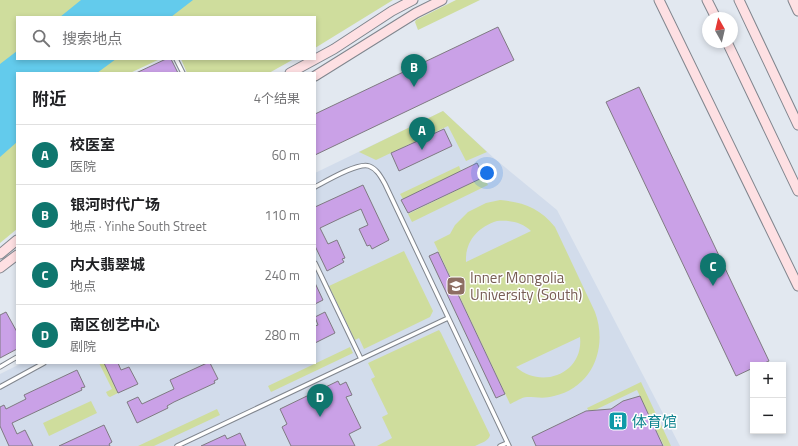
<!DOCTYPE html>
<html lang="zh">
<meta charset="utf-8">
<style>
:root{--surface:#fff;--page:#f6f6f6;--text:#202124;--muted:#757577;--line:#e0e0e0;--accent:#0f766e}
body{margin:0;font-family:"Titillium Web","Noto Sans SC",sans-serif;background:var(--page);color:var(--text)}
.controls{position:absolute;right:12px;bottom:12px;display:grid;overflow:hidden;border-radius:0px;box-shadow:0 2px 6px #0003}
.controls button{width:36px;height:36px;display:grid;place-items:center;padding:0;border:0;border-bottom:1px solid var(--line);background:var(--surface);color:var(--text);font:20px sans-serif}
.compass{position:absolute;left:702px;top:12px;width:36px;height:36px;border-radius:50%;background:var(--surface);box-shadow:0 2px 6px #0003;rotate:352deg}
.you{position:absolute;left:487px;top:173px;width:14px;height:14px;margin:-10px;border:3px solid #fff;border-radius:50%;background:#1a73e8;box-shadow:0 0 0 6px #1a73e833}
.badge{display:grid;place-items:center;width:26px;height:26px;border-radius:50%;background:var(--accent);color:#fff;font-size:13px;font-weight:700}
.pin{position:absolute;translate:-50% -33px;filter:drop-shadow(0 1px 2px #0008)}
.pin::after{content:'';position:absolute;top:21px;width:14px;height:12px;background:inherit;clip-path:polygon(0 0,100% 0,50% 100%)}
.list{margin:0;padding:0;list-style:none}
h2{display:flex;justify-content:space-between;align-items:center;height:52px;margin:0;padding:0 16px;font-size:17px}
h2 small{font-size:13px;font-weight:400;color:var(--muted)}
.list li{display:grid;grid-template-columns:26px 1fr auto;gap:12px;align-items:center;box-sizing:border-box;height:60px;padding:0 16px;border-top:1px solid var(--line)}
.list b{display:block;font-size:15px;white-space:nowrap}
.list p{margin:0;font-size:13px;white-space:nowrap;color:var(--muted)}
.list em{font-size:13px;font-style:normal;color:var(--muted)}
.icon{flex:none;width:22px;height:22px;fill:none;stroke:currentColor;stroke-width:2;stroke-linecap:round;stroke-linejoin:round}
.map{position:relative;flex:none;width:798px;height:446px;overflow:hidden}
.search{position:absolute;background:var(--surface);box-shadow:0 2px 6px #0003;left:16px;top:16px;width:300px;height:44px;display:flex;align-items:center;gap:10px;box-sizing:border-box;padding:0 14px;border-radius:0px;color:var(--muted);font-size:15px}
.panel{position:absolute;background:var(--surface);box-shadow:0 2px 6px #0003;left:16px;top:72px;width:300px;height:292px;border-radius:0px}
.map>svg:first-child{display:block}
</style>
<div class="map">
<svg width="798" height="446" viewBox="0 0 798 446">
<rect width="100%" height="100%" fill="#e2e8f0"/>
<path fill="#d2dceb" d="M443,111L495,159L557,210L680,446H0V374L22,363H315V173Z"/>
<path fill="#cfdd9d" fill-rule="evenodd" d="M0,0H393L315,48V17H17V59H160L130,73H17V229L0,243Z
M456,0H480L418,30L415,22L416,20Z
M181,59H294L269,73H187Z
M443,111L487,152L466,161L448,126L376,160L359,152Z
M459,166L461,171L403,199L400,194Z
M484,177L488,185L412,222L408,214Z
M500,200C523,202 540,208 555,227L595,312C608,347 593,387 554,396C544,399 537,397 527,397C522,397 515,402 510,404L434,242L450,234L455,225L468,212L486,203ZM497,221C509,220 522,222 531,231L466,262C465,241 478,227 497,221ZM580,337C584,373 542,390 516,367Z
M404,251L433,311L430,317L364,349L359,338L355,340L329,286Z
M439,330L441,333L490,435C489,441 481,443 475,446H377L392,438L382,417L388,414L371,379L375,377L368,363Z
M350,347L353,353L271,392L268,386Z
M99,363H104L118,393L110,397L108,396L106,392L112,389Z
M641,382L671,446H664L637,390L595,410L589,411L587,408Z
M91,401L97,413L49,436L43,423Z
M217,409L220,415L154,446H138Z"/>
<path fill="#63cbec" d="M81,0H193L171,17H60Z
M17,51V59H116L97,73H17V142L0,157V64Z"/>
<path fill="#caa1e7" stroke="#7f7a82" d="M498,27L514,60L315,155V114Z
M166,59H171L178,73H136Z
M639,87L769,361L760,365H753V368L736,376L606,102Z
M444,129L452,146L399,171L391,153Z
M477,163L484,177L408,213L401,200Z
M363,185L389,240L372,249L370,245L367,246L359,229L368,225L361,209L341,218L320,228L328,244L337,240L345,258L342,259L344,262L327,271L315,246V207Z
M438,252L505,394L496,398L429,256Z
M315,283L323,300L315,304Z
M6,312L17,332V349L0,358V315Z
M325,312L335,333L315,343V326L318,325L315,317Z
M104,363H118L121,370L129,367L138,384L118,393Z
M207,363H210L218,379L214,381L215,383L174,402L167,406L168,408L137,423L127,402L138,397L142,404L174,389L170,380Z
M77,370L85,387L81,388L82,390L12,423L17,434L25,430L33,446H9L0,426V407L4,405L6,409L26,399L24,395Z
M338,381L340,385L346,382L352,395L346,397L361,428L349,434L355,446H291L282,427L287,424L280,409Z
M640,396L663,446H536L532,437L586,411L611,409L623,401Z
M104,425L112,442L109,444L110,446H59Z
M240,433L246,446H201L225,435L227,439Z"/>
<g fill="none" stroke-linecap="round" stroke-linejoin="round">
<g stroke="#81868e" stroke-width="5.5">
<path id="lane" d="M176,59L183,73
M315,187C326,181 358,162 369,166C377,169 381,177 385,184L509,446
M315,263L361,359
M0,367L17,357
M0,387L44,363
M177,446L448,318
M500,446L507,443"/>
</g>
<g stroke="#81868e" stroke-width="11">
<path id="secondary" d="M659,0L798,286
M707,0L716,18
M739,0L798,125
M793,0L798,11
M727,42L798,191
M290,73L334,49L392,11L413,0
M315,76L416,13L442,0
M0,254L17,240
M0,268L17,255"/>
</g>
<use href="#lane" stroke="#fff" stroke-width="3.5"/>
<use href="#secondary" stroke="#fee0e3" stroke-width="9"/>
</g>
<defs>
<g id="university-square" transform="scale(1)"><rect x="-9" y="-9" width="18" height="18" rx="4" fill="#8d6e63" stroke="#fff"/><path d="M0-5L7-2L0 1L-7-2ZM-4 1L0 2.5L4 1V4Q0 6-4 4Z" fill="#fff"/></g>
<g id="building-square" transform="scale(1)"><rect x="-9" y="-9" width="18" height="18" rx="4" fill="#0f9aa8" stroke="#fff"/><path d="M-4-6H4V6H1V3H-1V6H-4ZM-2.5-4.3h1.7v1.8h-1.7ZM.8-4.3h1.7v1.8H.8ZM-2.5-1h1.7V.8h-1.7ZM.8-1h1.7V.8H.8Z" fill="#fff"/></g>
</defs>
<g fill-rule="evenodd">
<use href="#university-square" x="456" y="286"/>
<use href="#building-square" x="618" y="421"/>
</g>
<g text-anchor="middle" dominant-baseline="central" stroke-width="3" stroke-linejoin="round" paint-order="stroke">
<g font-size="15" fill="#785e54" stroke="#fff" text-anchor="start">
<text x="470" y="277">Inner Mongolia<tspan x="470" dy="17">University (South)</tspan></text>
</g>
<g font-size="15" fill="#0d838f" stroke="#fff" text-anchor="start">
<text x="632" y="421">体育馆</text>
</g>
</g>
</svg>
<div class="controls">
<button>+</button>
<button>−</button>
</div>
<svg class="compass" viewBox="-18 -18 36 36"><path d="M0-13l5 13h-10z" fill="#e53935"/><path d="M0 13l5-13h-10z" fill="#757577"/></svg>
<div class="you"></div>
<div class="pin badge" style="left:422px;top:150px">A</div>
<div class="pin badge" style="left:414px;top:87px">B</div>
<div class="pin badge" style="left:713px;top:286px">C</div>
<div class="pin badge" style="left:320px;top:417px">D</div>
<div class="search"><svg class="icon" aria-label="search" viewBox="0 0 24 24"><circle cx="10" cy="10" r="6"/><path d="M15 15l6 6"/></svg>搜索地点</div>
<section class="panel">
<h2>附近<small>4个结果</small></h2>
<ul class="list">
<li><span class="badge">A</span><div><b>校医室</b><p>医院</p></div><em>60 m</em></li>
<li><span class="badge">B</span><div><b>银河时代广场</b><p>地点 · Yinhe South Street</p></div><em>110 m</em></li>
<li><span class="badge">C</span><div><b>内大翡翠城</b><p>地点</p></div><em>240 m</em></li>
<li><span class="badge">D</span><div><b>南区创艺中心</b><p>剧院</p></div><em>280 m</em></li>
</ul>
</section>
</div>
